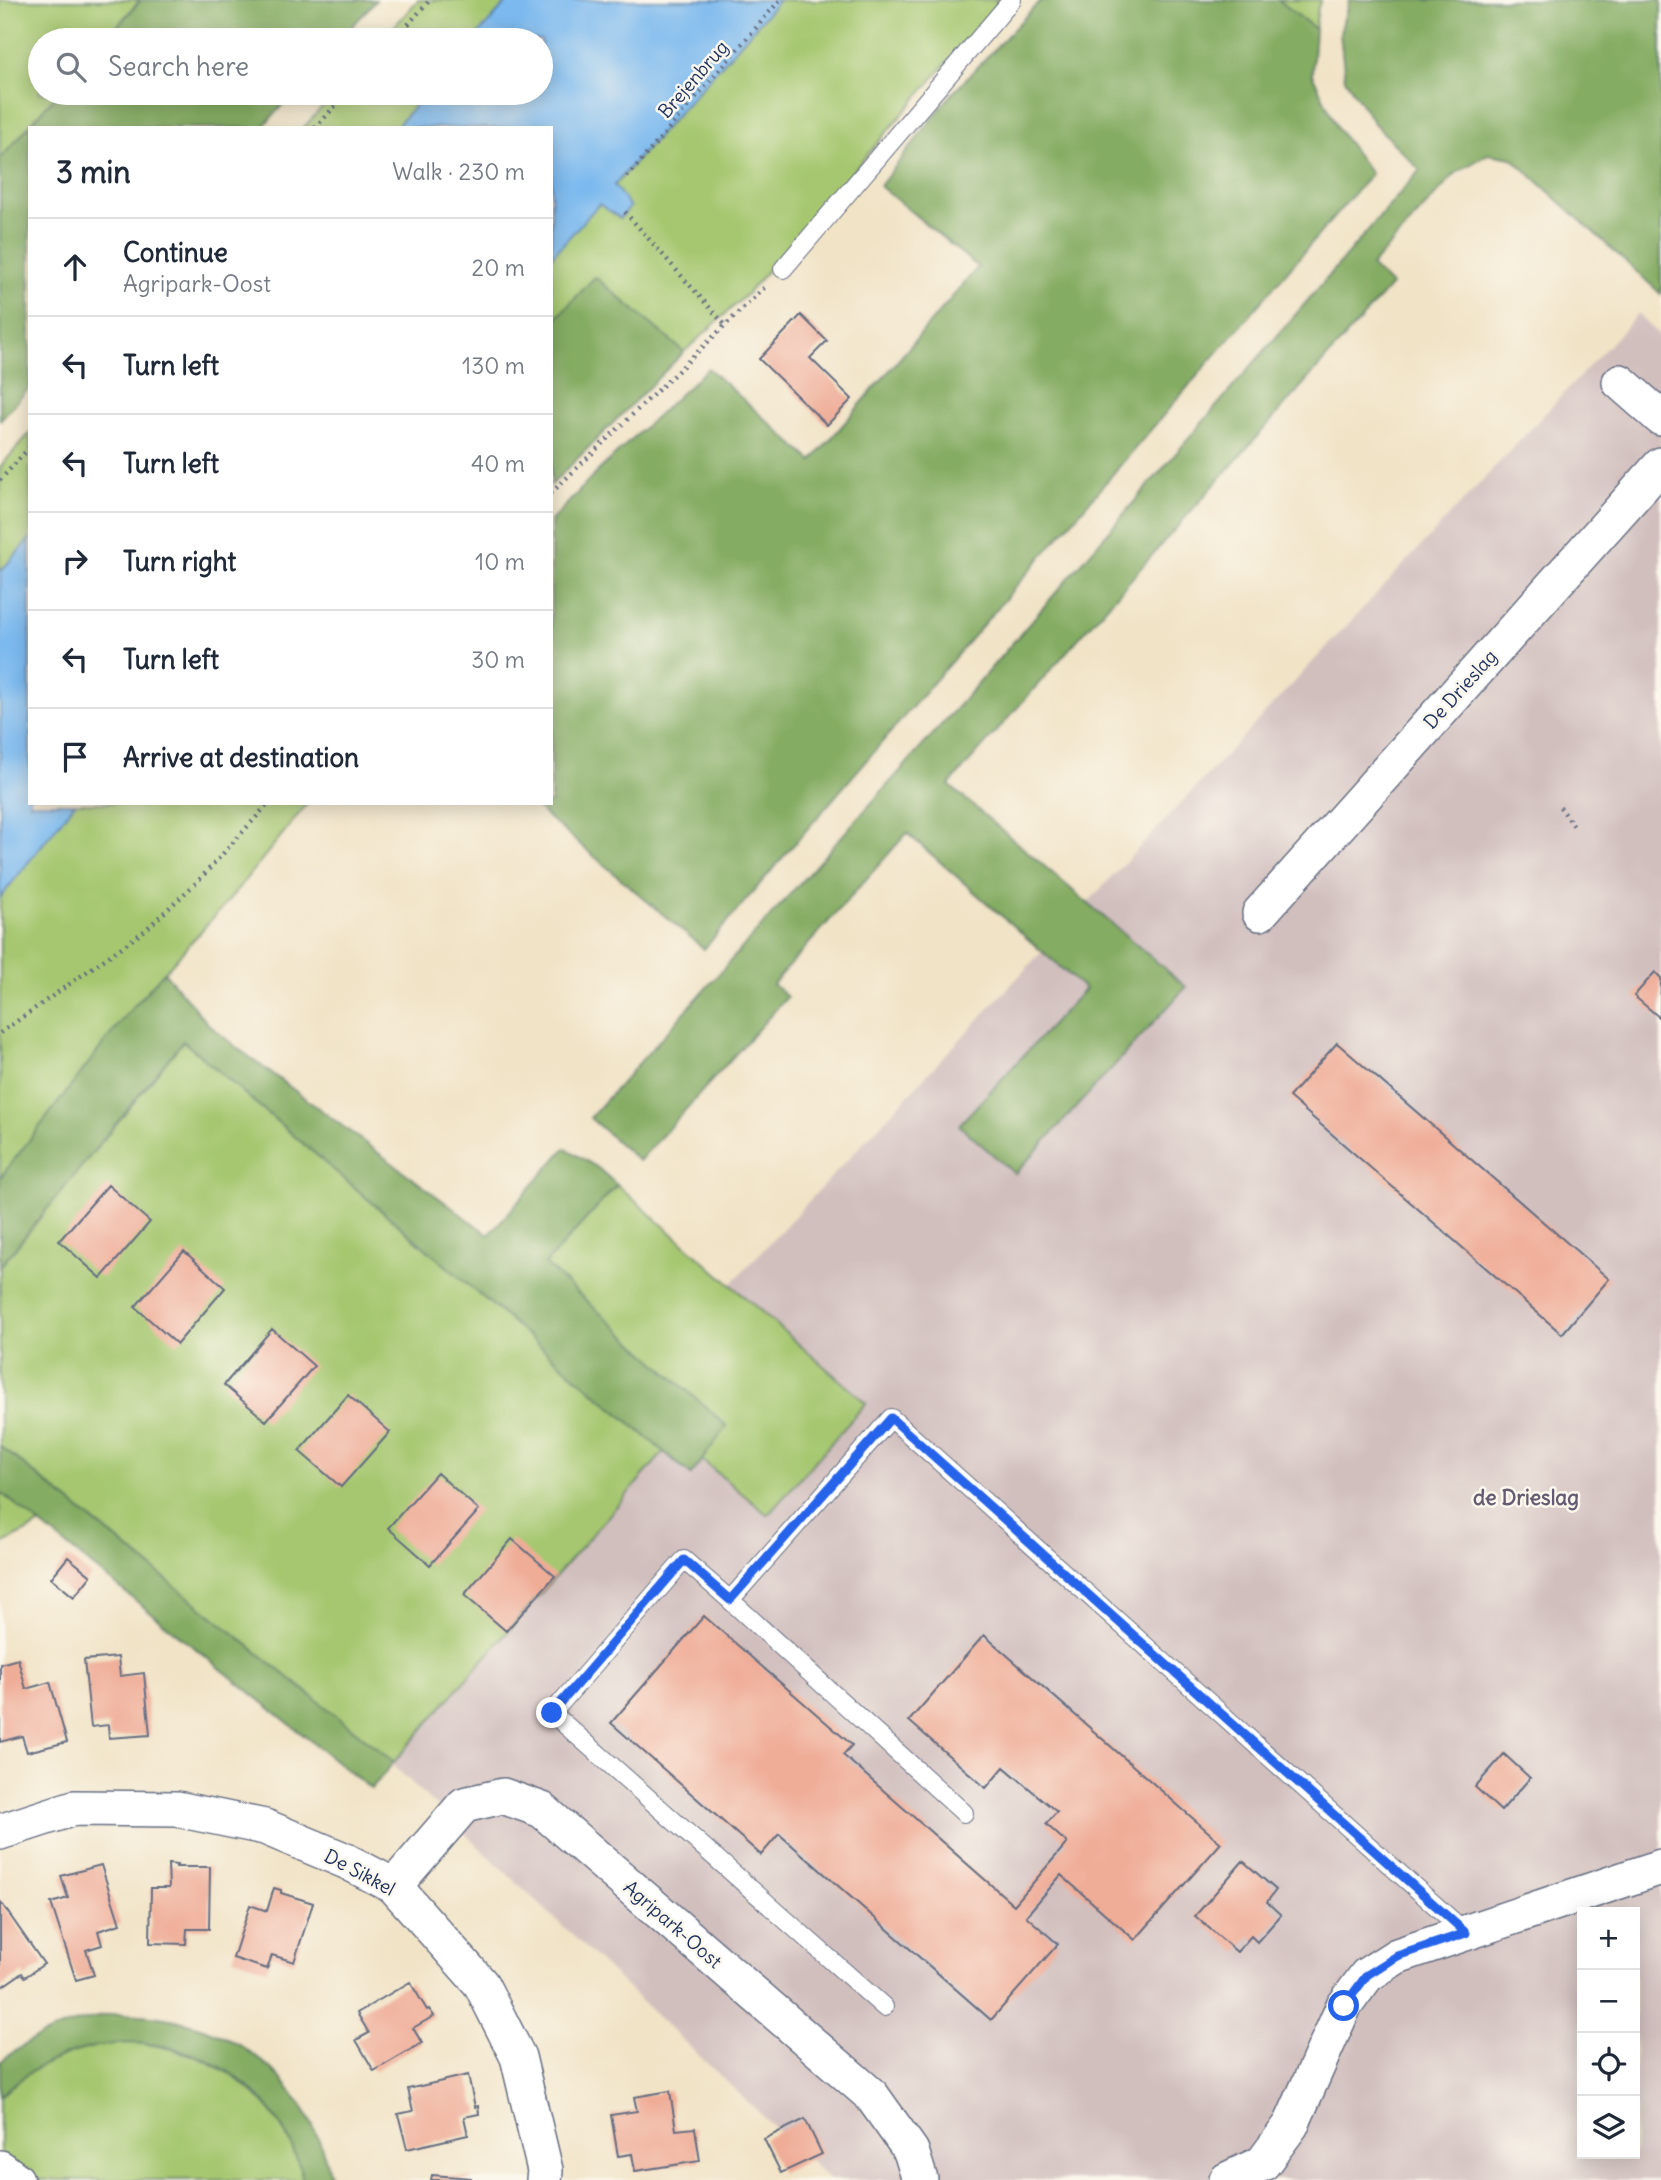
<!DOCTYPE html>
<meta charset="utf-8">
<style>
:root{--surface:#fff;--page:#f6f6f7;--text:#1f2937;--muted:#747a83;--line:#e0e1e3}
body{margin:0;font-family:Delius,sans-serif;background:var(--page);color:var(--text)}
.controls{position:absolute;right:21px;bottom:21px;display:grid;overflow:hidden;border-radius:0px;box-shadow:0 4px 18px #0003}
.controls button{width:63px;height:63px;display:grid;place-items:center;padding:0;border:0;border-bottom:2px solid var(--line);background:var(--surface);color:var(--text);font:35px sans-serif}
.stop{position:absolute;width:21px;height:21px;margin:-16px;border:5px solid #2563eb;border-radius:50%;background:#fff}
.stop.end{background:#2563eb;border-color:#fff;box-shadow:0 2px 7px #0008}
.list{margin:0;padding:0;list-style:none}
h2{display:flex;justify-content:space-between;align-items:center;height:91px;margin:0;padding:0 28px;font-size:30px}
h2 small{font-size:23px;font-weight:400;color:var(--muted)}
.list li{display:grid;grid-template-columns:46px 1fr auto;gap:21px;align-items:center;box-sizing:border-box;height:98px;padding:0 28px;border-top:2px solid var(--line)}
.list b{display:block;font-size:26px;white-space:nowrap}
.list p{margin:0;font-size:23px;white-space:nowrap;color:var(--muted)}
.list em{font-size:23px;font-style:normal;color:var(--muted)}
.icon{flex:none;width:38px;height:38px;fill:none;stroke:currentColor;stroke-width:2;stroke-linecap:round;stroke-linejoin:round}
.map{position:relative;flex:none;width:1661px;height:2180px;overflow:hidden}
.search{position:absolute;background:var(--surface);box-shadow:0 4px 18px #0003;left:28px;top:28px;width:525px;height:77px;display:flex;align-items:center;gap:18px;box-sizing:border-box;padding:0 24px;border-radius:38px;color:var(--muted);font-size:26px}
.panel{position:absolute;background:var(--surface);box-shadow:0 4px 18px #0003;left:28px;top:126px;width:525px;height:679px;border-radius:0px}
.map>svg:first-child{display:block}
</style>
<div class="map">
<svg width="1661" height="2180" viewBox="0 0 1661 2180">
<rect width="100%" height="100%" fill="#fbf7ec"/>
<filter id="ink" filterUnits="userSpaceOnUse"><feTurbulence type="fractalNoise" baseFrequency=".0143" numOctaves="2"/><feDisplacementMap in="SourceGraphic" scale="14" xChannelSelector="R" yChannelSelector="G"/><feConvolveMatrix kernelMatrix="1 2 1 2 8 2 1 2 1" color-interpolation-filters="sRGB"/></filter>
<filter id="wash" filterUnits="userSpaceOnUse"><feTurbulence type="fractalNoise" baseFrequency=".00686" numOctaves="4" result="noise"/><feDisplacementMap in="SourceGraphic" scale="28" xChannelSelector="R" yChannelSelector="G"/><feGaussianBlur stdDeviation="1.57" result="paint"/><feColorMatrix in="noise" values="0 0 0 0 0 0 0 0 0 0 0 0 0 0 0 0 0 1.4 0 .05"/><feComposite in="paint" operator="in"/></filter>
<g filter="url(#wash)">
<rect width="100%" height="100%" fill="#f1e3c6"/>
<path fill="#d1bfbe" fill-rule="evenodd" d="M1638,314L1661,337V2180H830L334,1709ZM1582,1912H1635V2154H1582Z"/>
<path fill="#a6c76f" stroke="#607b66" stroke-width="2" d="M0,0H140L105,40H40V93H58L0,159Z
M418,0H509L473,40H382Z
M779,0H1001L748,293L684,352L595,277L551,324V257L599,203L620,218L630,207L614,186Z
M1278,0H1321L1318,7L1315,29Z
M335,93H426L395,128H303Z
M30,433V539L0,572V467Z
M75,803H308L228,901L126,1015L0,1178V898Z
M183,1041L664,1452L394,1762L0,1446V1267Z
M617,1185L866,1403L768,1515L702,1460L726,1426L545,1264Z
M0,1492L41,1524L0,1545Z
M124,2042C210,2047 282,2092 303,2180H34L0,2153V2096C36,2062 75,2047 124,2042Z"/>
<path fill="#84ac62" stroke="#506e60" stroke-width="2" d="M141,0H376L340,40H105Z
M1041,0H1278L1315,29L1312,74L1338,129L1371,174L704,949L531,803H551V521L599,470L708,368L812,461L978,267L880,186L950,96Z
M1349,0H1661V294L1512,158L1488,154L1456,173L1371,266L1391,285L949,785L1186,987L1015,1174L959,1125L1085,989L907,833L773,984L787,997L639,1161L590,1118L960,704L1420,170L1374,123L1345,79L1340,33Z
M58,93H293L262,128H30V387L0,420V159Z
M595,277L684,352L551,485V324Z
M164,972L208,1024L236,1047L489,1235L565,1148L598,1168L617,1185L545,1264L727,1426L691,1475L183,1041L0,1267V1178L126,1015Z
M0,1446L394,1762L371,1789L0,1492Z
M114,2014C224,2013 307,2070 331,2180H303C270,2040 102,2000 0,2096V2062C34,2034 71,2021 114,2014Z"/>
<path fill="#7cb9ee" stroke="#4c74a6" stroke-width="2" d="M509,0H779L614,185L630,207L620,218L599,204L551,257V128H395L426,93H541V40H473Z
M30,539V803H75L0,898V572Z"/>
<g id="blocks">
<path fill="#efac96" d="M801,315L827,341L810,358L852,399L827,425L759,359Z
M1655,972L1661,978L1660,1018L1634,996Z
M1337,1043L1609,1279L1562,1334L1289,1097Z
M108,1185L150,1222L101,1278L59,1241Z
M184,1251L225,1288L177,1344L135,1307Z
M272,1329L314,1366L266,1421L224,1385Z
M348,1395L390,1432L341,1487L299,1451Z
M437,1473L479,1510L430,1565L388,1528Z
M512,1539L555,1576L506,1631L464,1595Z
M68,1557L91,1576L74,1597L51,1578Z
M704,1616L852,1745L843,1755L1014,1905L1067,1843L1046,1824L1057,1812L1004,1767L986,1788L909,1721L984,1635L1221,1843L1135,1940L1061,1875L1026,1916L1058,1944L991,2020L779,1834L761,1855L611,1723Z
M118,1657L120,1676L144,1673L150,1735L109,1738L108,1725L91,1727L84,1660Z
M18,1659L26,1689L50,1682L67,1742L27,1752L22,1736L0,1742V1664Z
M1504,1754L1530,1778L1501,1811L1475,1787Z
M1243,1861L1276,1890L1267,1902L1281,1915L1257,1942L1251,1936L1237,1952L1195,1916Z
M168,1864L177,1865L176,1867H210L209,1929H187L186,1944L150,1943L151,1888H169Z
M101,1865L120,1924L98,1931L102,1945L86,1950L94,1975L76,1980L51,1903L68,1898L61,1876Z
M274,1888L281,1890V1893L313,1903L294,1962L272,1955L267,1969L233,1958L250,1905L267,1911Z
M0,1901L44,1964L25,1977L22,1973L0,1988Z
M410,1982L427,2010L429,2009L434,2016L413,2028L422,2043L374,2071L356,2040L369,2033L357,2013Z
M468,2075L475,2107L478,2106L479,2114L464,2117L468,2135L407,2149L398,2114L413,2111L408,2089Z
M670,2091L676,2130L695,2128L700,2161L635,2171L632,2154L618,2156L611,2115L637,2111L634,2097Z
M805,2119L822,2154L781,2173L764,2139Z
M432,2175L471,2178V2180H431Z"/>
</g>
</g>
<g filter="url(#ink)">
<use href="#blocks" fill-opacity="0" stroke="#666e82" stroke-width="2"/>
<g fill="none" stroke-linecap="round" stroke-linejoin="round">
<g stroke="#666e82" stroke-width="20">
<path id="service" d="M783,269L1012,0
M730,1600L684,1560L552,1713L884,2007
M964,1813L730,1600L891,1418L1466,1933"/>
</g>
<g stroke="#666e82" stroke-width="38">
<path id="minor" d="M1620,382L1661,418
M1260,913L1661,465
M0,1832L74,1808L177,1809L265,1827L346,1861L394,1886L481,1984L518,2057L545,2170L544,2180
M394,1886L464,1805L503,1796L542,1810L872,2096L911,2151L920,2180
M0,2168L16,2180
M1227,2180L1263,2163L1291,2125L1344,2006L1367,1975L1397,1956L1661,1867"/>
</g>
<path stroke="#666e82" stroke-width="4.5" stroke-dasharray="2 5" stroke-linecap="butt" d="M394,40L430,0
M315,128L347,93
M627,177L780,0
M625,212L725,325
M0,480L30,447
M551,493L765,287
M1560,807L1574,826
M0,1033L143,932L198,881L269,803"/>
<use href="#service" stroke="#fff" stroke-width="18"/>
<use href="#minor" stroke="#fff" stroke-width="35"/>
</g>
</g>
<g fill="none" stroke-linecap="round" stroke-linejoin="round" filter="url(#ink)">
<path stroke="#2563eb" stroke-width="9" d="M552,1713L684,1560L730,1600L891,1418L1466,1933L1397,1956L1367,1975L1344,2006"/>
</g>
<g text-anchor="middle" dominant-baseline="central" stroke-width="5" stroke-linejoin="round" paint-order="stroke">
<g font-size="19" fill="#1b2f5e" stroke="#fbf7ec">
<text transform="translate(693 79) rotate(-49)">Brejenbrug</text>
<text transform="translate(1460 689) rotate(-48)">De Drieslag</text>
<text transform="translate(360 1872) rotate(28)">De Sikkel</text>
<text transform="translate(673 1924) rotate(41)">Agripark-Oost</text>
</g>
<g font-size="21" font-weight="bold" fill="#655b72" stroke="#fbf7ec">
<text x="1526" y="1497">de Drieslag</text>
</g>
</g>
</svg>
<div class="controls">
<button>+</button>
<button>−</button>
<button><svg class="icon" aria-label="locate" viewBox="0 0 24 24"><circle cx="12" cy="12" r="6"/><path d="M12 2v4M12 18v4M2 12h4M18 12h4"/></svg></button>
<button><svg class="icon" aria-label="layers" viewBox="0 0 24 24"><path d="M12 4l9 5-9 5-9-5zM3 14l9 5 9-5"/></svg></button>
</div>
<div class="stop" style="left:1344px;top:2006px"></div>
<div class="stop end" style="left:552px;top:1713px"></div>
<div class="search"><svg class="icon" aria-label="search" viewBox="0 0 24 24"><circle cx="10" cy="10" r="6"/><path d="M15 15l6 6"/></svg>Search here</div>
<section class="panel">
<h2>3 min<small>Walk · 230 m</small></h2>
<ul class="list">
<li><svg class="icon" aria-label="ahead" viewBox="0 0 24 24"><path d="M12 20V5M6 11l6-6 6 6"/></svg><div><b>Continue</b><p>Agripark-Oost</p></div><em>20 m</em></li>
<li><svg class="icon" aria-label="left" viewBox="0 0 24 24"><path d="M17 20v-9H6M10 6l-5 5 5 5"/></svg><div><b>Turn left</b></div><em>130 m</em></li>
<li><svg class="icon" aria-label="left" viewBox="0 0 24 24"><path d="M17 20v-9H6M10 6l-5 5 5 5"/></svg><div><b>Turn left</b></div><em>40 m</em></li>
<li><svg class="icon" aria-label="right" viewBox="0 0 24 24"><path d="M7 20v-9h11M14 6l5 5-5 5"/></svg><div><b>Turn right</b></div><em>10 m</em></li>
<li><svg class="icon" aria-label="left" viewBox="0 0 24 24"><path d="M17 20v-9H6M10 6l-5 5 5 5"/></svg><div><b>Turn left</b></div><em>30 m</em></li>
<li><svg class="icon" aria-label="arrive" viewBox="0 0 24 24"><path d="M6 21V4h12l-3 4 3 4H6"/></svg><div><b>Arrive at destination</b></div></li>
</ul>
</section>
</div>
